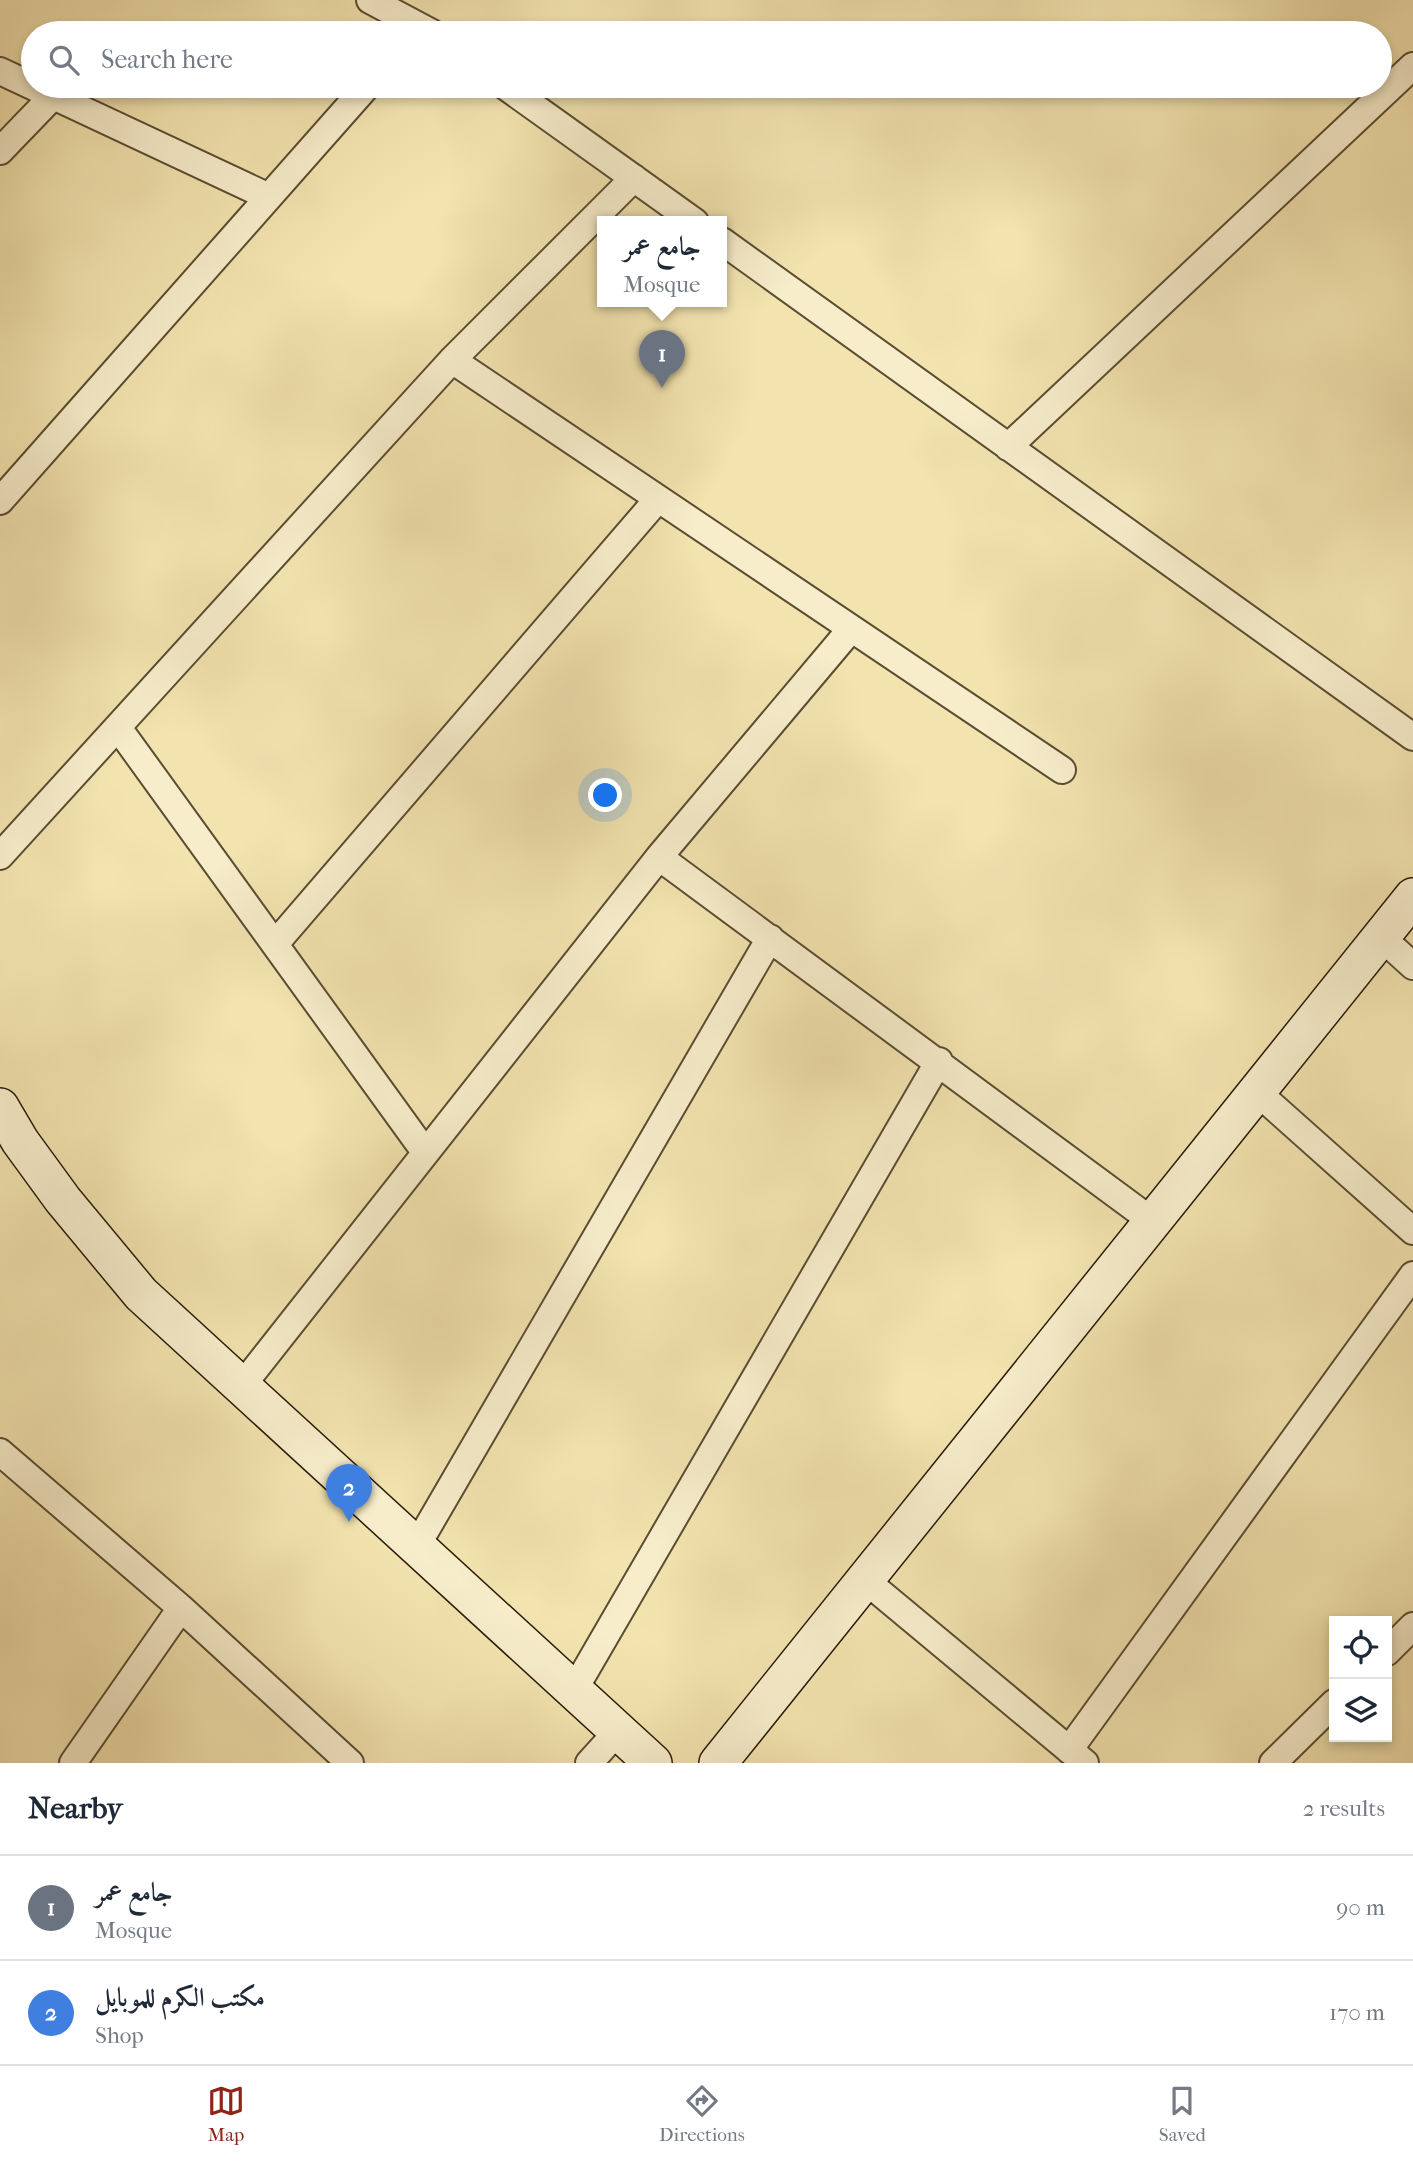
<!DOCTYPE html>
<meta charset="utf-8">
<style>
:root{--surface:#fff;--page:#f6f6f7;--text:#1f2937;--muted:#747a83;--line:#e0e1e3;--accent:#8f2418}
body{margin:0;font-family:"IM FELL French Canon",Amiri,serif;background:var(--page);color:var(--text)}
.controls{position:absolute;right:21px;bottom:21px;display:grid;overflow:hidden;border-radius:0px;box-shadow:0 4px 10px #0003}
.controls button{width:63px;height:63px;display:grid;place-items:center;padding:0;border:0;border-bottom:2px solid var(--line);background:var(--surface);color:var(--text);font:35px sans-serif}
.you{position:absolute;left:606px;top:796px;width:24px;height:24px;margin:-18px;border:5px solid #fff;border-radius:50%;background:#1a73e8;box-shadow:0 0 0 10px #1a73e833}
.badge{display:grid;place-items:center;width:46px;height:46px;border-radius:50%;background:var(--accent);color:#fff;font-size:23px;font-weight:700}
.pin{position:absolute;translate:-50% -58px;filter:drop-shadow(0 2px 4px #0008)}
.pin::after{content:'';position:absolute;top:37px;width:24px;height:21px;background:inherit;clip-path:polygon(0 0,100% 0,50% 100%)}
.popup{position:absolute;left:597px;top:216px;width:130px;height:91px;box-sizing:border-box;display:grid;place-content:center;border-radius:0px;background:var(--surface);filter:drop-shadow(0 2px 5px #0005);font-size:23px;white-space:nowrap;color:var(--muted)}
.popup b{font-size:26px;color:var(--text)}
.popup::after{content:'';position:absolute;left:50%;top:100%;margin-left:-14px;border:14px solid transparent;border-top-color:var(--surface)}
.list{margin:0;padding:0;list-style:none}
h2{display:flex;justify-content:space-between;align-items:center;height:91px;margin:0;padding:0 28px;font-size:30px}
h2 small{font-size:23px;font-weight:400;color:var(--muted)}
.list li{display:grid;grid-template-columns:46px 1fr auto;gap:21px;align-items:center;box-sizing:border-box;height:105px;padding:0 28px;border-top:2px solid var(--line)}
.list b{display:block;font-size:26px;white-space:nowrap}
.list p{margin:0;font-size:23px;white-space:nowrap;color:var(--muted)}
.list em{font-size:23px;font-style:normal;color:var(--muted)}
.icon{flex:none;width:38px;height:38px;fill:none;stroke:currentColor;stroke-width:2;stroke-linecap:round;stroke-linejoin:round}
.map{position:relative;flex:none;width:1413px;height:1763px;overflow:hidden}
.search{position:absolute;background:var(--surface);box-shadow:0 4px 10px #0003;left:21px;right:21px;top:21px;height:77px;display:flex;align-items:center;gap:18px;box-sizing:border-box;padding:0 24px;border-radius:38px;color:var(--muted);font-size:26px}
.sheet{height:301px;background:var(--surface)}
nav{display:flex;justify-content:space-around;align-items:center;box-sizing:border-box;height:98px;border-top:2px solid var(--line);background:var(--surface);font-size:19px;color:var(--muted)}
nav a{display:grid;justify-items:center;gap:4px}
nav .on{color:var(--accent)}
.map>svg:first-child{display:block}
</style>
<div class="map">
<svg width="1413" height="1763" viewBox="0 0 1413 1763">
<rect width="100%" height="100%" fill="#f2e3af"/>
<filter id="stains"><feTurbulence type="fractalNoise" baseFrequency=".00286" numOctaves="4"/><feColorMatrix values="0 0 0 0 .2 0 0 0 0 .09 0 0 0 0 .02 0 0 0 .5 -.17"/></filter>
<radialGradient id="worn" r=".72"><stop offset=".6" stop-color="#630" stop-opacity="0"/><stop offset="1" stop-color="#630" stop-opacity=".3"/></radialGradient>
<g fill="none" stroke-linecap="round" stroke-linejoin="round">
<g stroke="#5a4d32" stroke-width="30">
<path id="street" d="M370,0L432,33
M0,71L269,197
M505,86L695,222
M0,151L53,96
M722,241L1413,737
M452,360L1062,770
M1008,447L1413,66
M0,501L367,86
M119,729L425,1152
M0,856L452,360L634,178
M659,857L1152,1221
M1381,937L1413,966
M275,944L658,499
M1256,1091L1413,1231
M241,1387L659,857L851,629
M0,1452L181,1608L350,1763
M416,1547L770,938
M865,1580L1085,1763
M1387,1652L1413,1626
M574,1690L939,1061
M1069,1750L1413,1275
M73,1763L181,1608
M589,1763L618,1731
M1273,1763L1334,1703"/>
</g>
<g stroke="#281b08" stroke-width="40">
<path id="secondary" d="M0,1107L20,1141L63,1200L141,1294L653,1763
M718,1763L1413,897"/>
</g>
<use href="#street" stroke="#f7edcb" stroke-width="26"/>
<use href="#secondary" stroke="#f7edcb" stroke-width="37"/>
</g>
<rect width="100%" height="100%" filter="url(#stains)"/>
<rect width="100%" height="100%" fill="url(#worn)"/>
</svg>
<div class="controls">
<button><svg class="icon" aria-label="locate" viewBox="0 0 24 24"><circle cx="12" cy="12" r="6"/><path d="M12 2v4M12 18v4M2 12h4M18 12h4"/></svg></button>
<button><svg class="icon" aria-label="layers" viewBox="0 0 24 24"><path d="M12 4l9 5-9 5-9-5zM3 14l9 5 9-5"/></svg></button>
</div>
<div class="you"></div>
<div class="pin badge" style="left:662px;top:388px;background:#6b7280">1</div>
<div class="popup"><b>جامع عمر</b>Mosque</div>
<div class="pin badge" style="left:349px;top:1522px;background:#3f7fe0">2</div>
<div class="search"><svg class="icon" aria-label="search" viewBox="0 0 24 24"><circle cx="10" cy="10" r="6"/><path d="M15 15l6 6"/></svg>Search here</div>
</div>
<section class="sheet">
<h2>Nearby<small>2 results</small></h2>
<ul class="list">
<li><span class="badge" style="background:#6b7280">1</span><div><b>جامع عمر</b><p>Mosque</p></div><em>90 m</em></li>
<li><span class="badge" style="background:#3f7fe0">2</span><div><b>مكتب الكرم للموبايل</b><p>Shop</p></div><em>170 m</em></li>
</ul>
</section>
<nav>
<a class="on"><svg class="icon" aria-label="map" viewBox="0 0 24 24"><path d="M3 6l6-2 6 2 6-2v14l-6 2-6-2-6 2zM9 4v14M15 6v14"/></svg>Map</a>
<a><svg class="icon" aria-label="directions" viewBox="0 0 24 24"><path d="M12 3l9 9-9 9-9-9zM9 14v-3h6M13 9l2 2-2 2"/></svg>Directions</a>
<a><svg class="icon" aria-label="saved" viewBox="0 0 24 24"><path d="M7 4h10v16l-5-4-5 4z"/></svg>Saved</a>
</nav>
